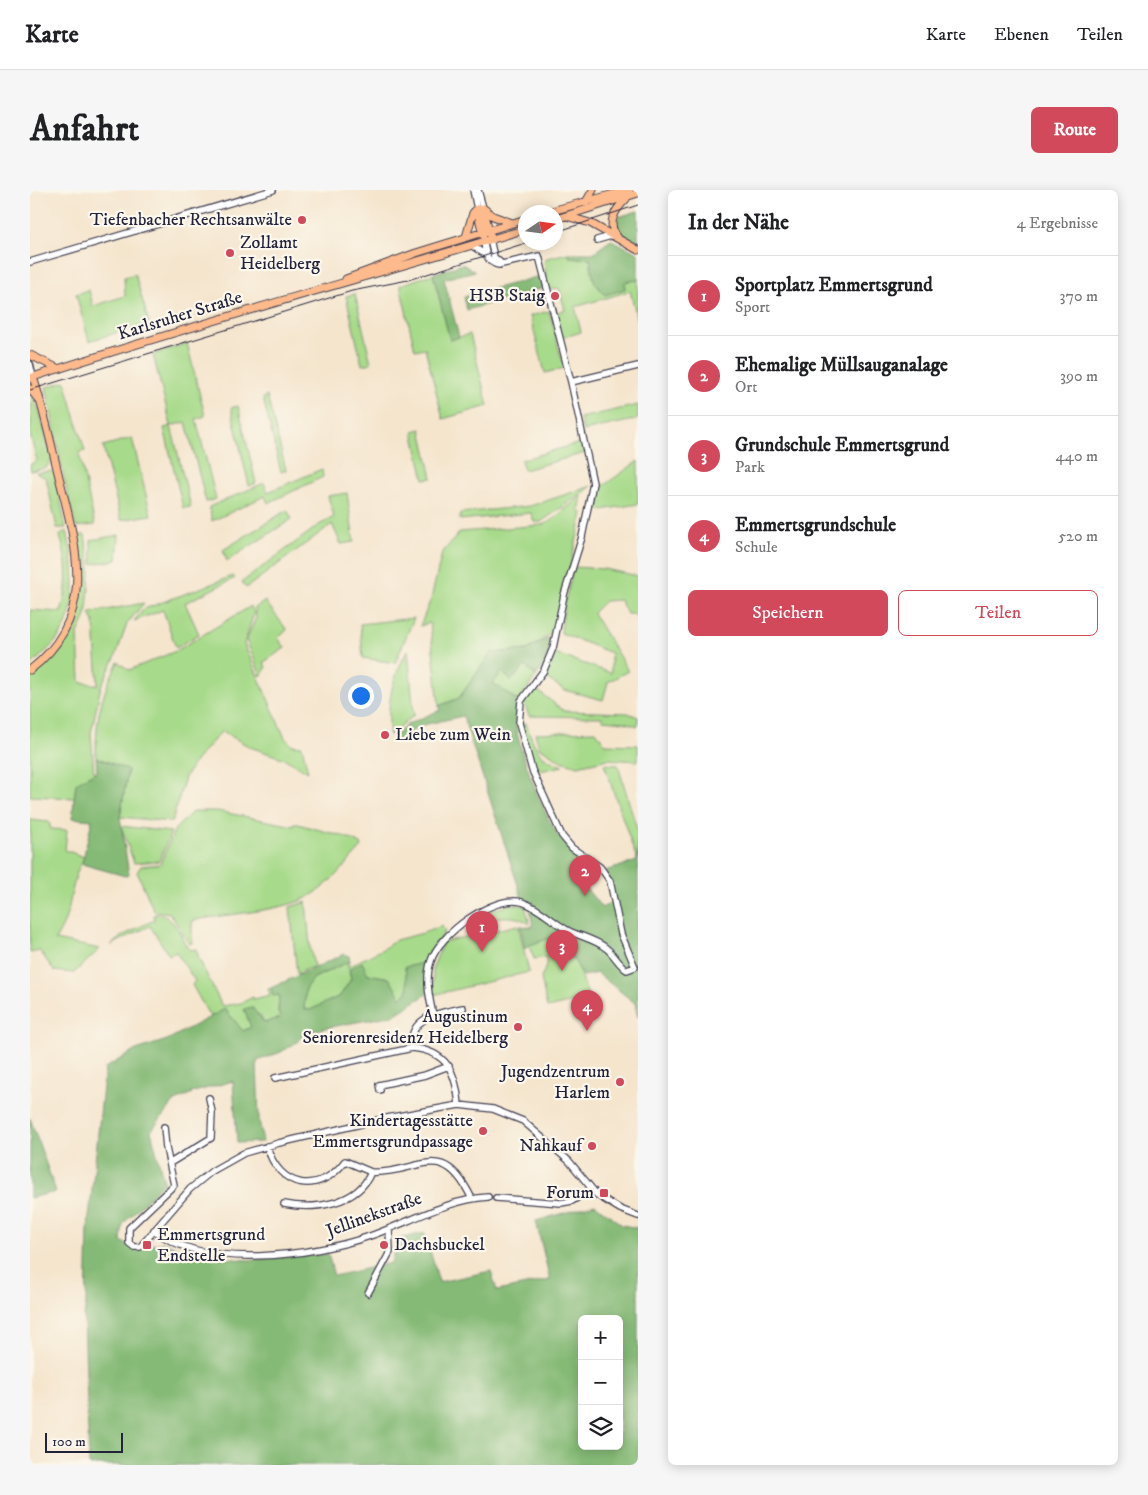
<!DOCTYPE html>
<html lang="de">
<meta charset="utf-8">
<style>
:root{--surface:#fff;--page:#f6f6f6;--text:#202124;--muted:#757577;--line:#e0e0e0;--accent:#d1495b}
body{margin:0;font-family:"IM FELL DW Pica",serif;background:var(--page);color:var(--text)}
.controls{position:absolute;right:15px;bottom:15px;display:grid;overflow:hidden;border-radius:8px;box-shadow:0 2px 12px #0003}
.controls button{width:45px;height:45px;display:grid;place-items:center;padding:0;border:0;border-bottom:1px solid var(--line);background:var(--surface);color:var(--text);font:25px sans-serif}
.compass{position:absolute;left:488px;top:15px;width:45px;height:45px;border-radius:50%;background:var(--surface);box-shadow:0 2px 12px #0003;rotate:77deg}
.scale{position:absolute;left:15px;bottom:12px;width:78px;box-sizing:border-box;padding-left:5px;border:2px solid #22223b;border-top:0;font-size:14px;line-height:18px;white-space:nowrap;color:#22223b;-webkit-text-stroke:4px #fbf7ec;paint-order:stroke}
.you{position:absolute;left:330px;top:505px;width:18px;height:18px;margin:-12px;border:4px solid #fff;border-radius:50%;background:#1a73e8;box-shadow:0 0 0 8px #1a73e833}
.badge{display:grid;place-items:center;width:32px;height:32px;border-radius:50%;background:var(--accent);color:#fff;font-size:16px;font-weight:700}
.pin{position:absolute;translate:-50% -41px;filter:drop-shadow(0 1px 2px #0008)}
.pin::after{content:'';position:absolute;top:26px;width:18px;height:15px;background:inherit;clip-path:polygon(0 0,100% 0,50% 100%)}
.list{margin:0;padding:0;list-style:none}
h2{display:flex;justify-content:space-between;align-items:center;height:65px;margin:0;padding:0 20px;font-size:21px}
h2 small{font-size:16px;font-weight:400;color:var(--muted)}
.list li{display:grid;grid-template-columns:32px 1fr auto;gap:15px;align-items:center;box-sizing:border-box;height:80px;padding:0 20px;border-top:1px solid var(--line)}
.list b{display:block;font-size:19px;white-space:nowrap}
.list p{margin:0;font-size:16px;white-space:nowrap;color:var(--muted)}
.list em{font-size:16px;font-style:normal;color:var(--muted)}
.actions{display:flex;gap:10px;padding:15px 20px}
.actions a{flex:1;padding:11px 0;border:1px solid var(--accent);border-radius:8px;text-align:center;font-size:18px;color:var(--accent)}
.actions .main{background:var(--accent);color:#fff}
.icon{flex:none;width:28px;height:28px;fill:none;stroke:currentColor;stroke-width:2;stroke-linecap:round;stroke-linejoin:round}
.map{position:relative;flex:none;width:608px;height:1275px;overflow:hidden;border-radius:8px}
header{display:flex;align-items:center;gap:30px;box-sizing:border-box;height:70px;padding:0 25px;background:var(--surface);border-bottom:1px solid var(--line)}
header strong{font-size:24px}
nav{display:flex;gap:28px;margin-inline-start:auto;font-size:18px}
.intro{display:flex;align-items:center;justify-content:space-between;box-sizing:border-box;height:120px;padding:0 30px}
h1{margin:0;font-size:35px}
.button{padding:12px 22px;border-radius:8px;background:var(--accent);color:#fff;font-size:18px;font-weight:700}
main{display:flex;gap:30px;padding:0 30px}
aside{flex:1;background:var(--surface);border-radius:8px;box-shadow:0 2px 12px #0003}
.map>svg:first-child{display:block}
</style>
<header>
<strong>Karte</strong>
<nav><a>Karte</a><a>Ebenen</a><a>Teilen</a></nav>
</header>
<div class="intro"><h1>Anfahrt</h1><a class="button">Route</a></div>
<main>
<div class="map">
<svg width="608" height="1275" viewBox="0 0 608 1275">
<rect width="100%" height="100%" fill="#fbf7ec"/>
<filter id="ink" filterUnits="userSpaceOnUse"><feTurbulence type="fractalNoise" baseFrequency=".02" numOctaves="2"/><feDisplacementMap in="SourceGraphic" scale="10" xChannelSelector="R" yChannelSelector="G"/><feConvolveMatrix kernelMatrix="1 2 1 2 8 2 1 2 1" color-interpolation-filters="sRGB"/></filter>
<filter id="wash" filterUnits="userSpaceOnUse"><feTurbulence type="fractalNoise" baseFrequency=".0096" numOctaves="4" result="noise"/><feDisplacementMap in="SourceGraphic" scale="20" xChannelSelector="R" yChannelSelector="G"/><feGaussianBlur stdDeviation="1.12" result="paint"/><feColorMatrix in="noise" values="0 0 0 0 0 0 0 0 0 0 0 0 0 0 0 0 0 1.4 0 .05"/><feComposite in="paint" operator="in"/></filter>
<g filter="url(#wash)">
<rect width="100%" height="100%" fill="#f5e5cd"/>
<path fill="#a7da8a" stroke="#647e62" d="M538,63L540,67L560,69L564,92L608,90V131L600,101L545,117L551,142L531,148L524,124L535,120L529,98L518,100L514,72L517,68Z
M105,84L119,133L59,151L46,104L59,100L63,116L95,106L94,87Z
M403,84L420,150L440,144L458,216L413,229L395,158L385,160L370,95Z
M325,104L341,173L332,175L316,106Z
M519,121L534,178L515,183L500,126Z
M157,153L175,226L166,229L186,309L176,312L156,232L141,236L161,317L153,318L134,238L141,236L123,165Z
M35,191L55,261L49,263L65,335L46,337L36,298L16,197Z
M2,203L10,224L22,270L16,278L1,281L0,275L7,270L0,245Z
M237,206L256,280L251,282L233,208Z
M608,215V229L553,241L550,228Z
M208,216L226,293L219,296L201,218Z
M391,239L402,288L394,289L383,241Z
M102,248L121,325L91,330L73,256Z
M553,252L555,263L494,280L491,270Z
M608,271V314L565,321L566,301Z
M292,279L293,287L238,313L235,306L182,331L179,317L234,293L238,302Z
M20,281L25,283L36,338H27L16,288L6,283Z
M562,296L511,332H504L501,323L430,330V323L500,316Z
M317,303L324,352L311,354L302,334L216,398L212,392L289,335L304,327L298,306Z
M552,305L549,322L553,323L524,442L497,460L461,463L429,508L409,516L400,433L390,436L401,409L412,363L430,342L512,335L521,331Z
M257,320L262,329L197,371L193,360Z
M37,341C45,377 51,420 26,451C18,460 8,468 0,476V420L31,422C39,396 38,372 30,346L32,343Z
M47,345H55L60,379L59,399L56,426L48,443L50,492L68,495L64,432L60,423L114,413L97,434L85,468L71,496L61,543L64,584C49,589 46,592 44,608L0,606V487C54,449 57,406 47,345Z
M89,345L87,370L62,374L61,350Z
M544,377L574,379L608,386V430L605,424H597L590,410L575,411L563,423L598,481L578,492L573,510L534,500L513,486L522,474L526,464L581,483V463L531,443L534,416Z
M203,386L205,388L155,413L169,444L146,458L133,420L104,431L114,419Z
M235,411L257,440L248,448L255,458L234,472L236,478L231,486L216,450L226,428L225,418Z
M221,416L224,423L214,454L255,548L262,555L272,556L278,582L255,569L220,557L192,541L166,570L155,587L142,632L90,627L98,580L66,567C66,527 70,508 88,472L99,480L146,461Z
M384,428L365,473L333,468L330,434Z
M378,460L384,525L360,545C356,514 362,487 378,460Z
M495,476L506,486L488,511L463,493L472,482Z
M503,497L534,521L598,523L608,527V536L594,532L573,530L572,527L499,526L494,513Z
M496,533C505,558 507,567 533,576L505,582L492,534Z
M566,541L575,554L608,555V571L578,569L548,576L531,571L509,557L505,543Z
M574,574L588,575L608,643L607,670Z
M163,621H187L264,636V633L316,647L331,654L332,657C316,674 301,693 282,705C257,721 196,724 165,730L162,732V753L159,754L140,723L124,721L107,682L111,676L130,674L145,639Z
M0,630L19,632L21,639L37,640L35,660L54,667C52,674 48,678 46,685C39,710 40,727 25,750L70,759L44,783L24,781L10,761L0,763Z
M91,636L141,642L129,671L104,673Z
M276,712L280,757L284,776L267,784L260,717Z
M481,714L495,716L500,734C477,718 453,733 429,738L452,724Z
M124,724C143,723 149,743 157,757L160,760L166,759L169,769L192,816L211,813L223,807V809L240,805L238,799L241,798L243,805L248,803L249,805L248,821L250,828L234,833L230,825L214,819L221,837L213,841L195,819L180,827L162,795L165,791L146,762L139,765L120,736L81,755L92,746L124,730Z
M488,735L499,782L403,805V777L413,752Z
M412,736L415,741L397,772L375,778L378,800L371,809L359,788L319,780L321,789L310,806L280,820L274,819L276,797L284,788L320,771L317,777L353,759L366,750L393,743Z
M520,748L547,773L559,808L517,818L511,788L516,776V767L504,769L499,755Z"/>
<path fill="#85ba76" stroke="#546e58" fill-rule="evenodd" d="M608,21V54L590,45L585,36L588,27Z
M581,50L608,63V90L595,92V99L575,105L564,92L560,69L539,67L538,63H563Z
M432,74L445,81L414,89L429,147L420,150L403,84Z
M510,86L513,98L437,120L434,107Z
M518,448L522,454L513,477L506,486L495,476L481,491L472,482L463,493L488,511C486,522 485,531 487,542C493,570 516,634 535,654C544,664 555,670 566,677L548,688L572,718L583,711L575,681L607,671L608,662V827L605,813L567,783L553,786L541,765L527,763L520,748L500,755L495,759L490,736L503,737L500,718L492,708L433,526L393,535L362,553L361,550L378,534L410,520L409,516L429,508L461,463L497,460Z
M66,567L98,580L90,627L99,685L95,686L52,674L62,630L42,628L46,593L67,581Z
M314,764L319,766L320,771L284,788L276,797L274,819L280,820L310,806L321,789L319,779L332,772L338,784L359,788L371,808L378,800L375,777L397,772V804L364,825L290,839L274,845L267,852L251,862L227,871L229,930L233,952L207,953L203,891L164,902L144,912L121,941L134,992L93,1034L91,1051L104,1059L135,1052L165,1066L218,1070L298,1064L304,1086L361,1073L368,1049L395,1043L409,1092L461,1081L467,1101L520,1090L506,1031L565,1014L592,1035L608,1038V1275H59L54,1126L56,1114L58,1037L75,878L106,860L137,850L195,819L213,841L221,837L214,819L222,817L234,833L250,828L248,821L249,805L243,806L241,798ZM552,1129H589V1256H552Z
M0,928L26,1002L0,1008Z"/>
<g fill="none" stroke-linecap="round" stroke-linejoin="round">
<path stroke="#6db8e6" stroke-width="1" d="M589,1203L590,1201"/>
</g>
</g>
<g filter="url(#ink)">
<g fill="none" stroke-linecap="round" stroke-linejoin="round">
<g stroke="#423f51" stroke-width="8">
<path id="minor" d="M443,0L447,19
M448,0L453,18
M567,50L581,46
M454,51C455,63 457,73 469,75
M441,55L456,65
M0,72L243,0
M0,174L3,187
M541,192L608,176
M403,825C399,807 395,788 401,771C409,744 464,704 492,712C511,718 524,734 541,742C553,747 566,750 576,758C584,764 589,775 597,780L605,777L591,744L580,691L570,677L542,658L532,646L502,580L489,533L491,511L514,480L523,458L534,405L552,347L563,293L541,192L509,66L472,74L464,67L460,49
M382,858C417,861 426,882 429,915
M245,888L382,858C378,826 409,823 433,818
M350,900L349,895L395,885L419,876
M134,937L136,958L144,995L99,1038V1053L104,1057H110L160,999L182,981L214,963L249,953L357,928L429,915L463,919L493,931L539,971L567,1005L590,1019L608,1026
M237,956C248,998 289,1006 315,971L341,982
M140,973L181,948L182,922L179,908
M466,1008L531,1013L542,1011L561,999
M254,1014C283,1020 328,1015 341,982C388,985 412,946 442,1009
M124,1040C174,1081 283,1066 340,1046C380,1032 416,1010 458,1007
M338,1103L360,1062L359,1039"/>
</g>
<g stroke="#423f51" stroke-width="9">
<path id="major" d="M556,12L563,0
M453,18L463,26L482,33
M453,18L460,44
M447,19L453,45
M518,22L599,0
M536,26L560,33L608,60
M526,29L608,3
M436,47L443,23L447,19
M588,48C576,34 584,21 596,9
M316,89L386,63L496,29
M0,165L29,179
M0,188C164,134 330,89 496,39
M0,199L9,210
M0,480C68,428 47,358 29,287C21,254 14,220 3,187"/>
</g>
<use href="#minor" stroke="#fff" stroke-width="5.5"/>
<use href="#major" stroke="#fcba8d" stroke-width="7"/>
<path stroke="#22223b" stroke-width="1" d="M526,42L608,15
M0,200L322,101L378,90L499,52"/>
</g>
</g>
<g fill="#d1495b" stroke="#fbf7ec" stroke-width="2">
<circle cx="272" cy="30" r="5"/>
<circle cx="200" cy="63" r="5"/>
<circle cx="525" cy="106" r="5"/>
<circle cx="355" cy="545" r="5"/>
<circle cx="488" cy="837" r="5"/>
<circle cx="590" cy="892" r="5"/>
<circle cx="453" cy="941" r="5"/>
<circle cx="562" cy="956" r="5"/>
<rect x="569" y="998" width="10" height="10" rx="2.5"/>
<rect x="112" y="1050" width="10" height="10" rx="2.5"/>
<circle cx="354" cy="1055" r="5"/>
</g>
<g text-anchor="middle" dominant-baseline="central" stroke-width="4.5" stroke-linejoin="round" paint-order="stroke">
<g font-size="18" fill="#22223b" stroke="#fbf7ec" text-anchor="end">
<text x="262" y="30">Tiefenbacher Rechtsanwälte</text>
<text x="210" y="53" text-anchor="start">Zollamt<tspan x="210" dy="21">Heidelberg</tspan></text>
<text x="515" y="106">HSB Staig</text>
<text x="365" y="545" text-anchor="start">Liebe zum Wein</text>
<text x="478" y="827">Augustinum<tspan x="478" dy="21">Seniorenresidenz Heidelberg</tspan></text>
<text x="580" y="882">Jugendzentrum<tspan x="580" dy="21">Harlem</tspan></text>
<text x="443" y="931">Kindertagesstätte<tspan x="443" dy="21">Emmertsgrundpassage</tspan></text>
<text x="552" y="956">Nahkauf</text>
<text x="564" y="1003">Forum</text>
<text x="127" y="1045" text-anchor="start">Emmertsgrund<tspan x="127" dy="21">Endstelle</tspan></text>
<text x="364" y="1055" text-anchor="start">Dachsbuckel</text>
</g>
<g font-size="18" fill="#22223b" stroke="#fbf7ec">
<text transform="translate(150 126) rotate(-17)">Karlsruher Straße</text>
<text transform="translate(344 1025) rotate(-20)">Jellinekstraße</text>
</g>
</g>
</svg>
<div class="controls">
<button>+</button>
<button>−</button>
<button><svg class="icon" aria-label="layers" viewBox="0 0 24 24"><path d="M12 4l9 5-9 5-9-5zM3 14l9 5 9-5"/></svg></button>
</div>
<svg class="compass" viewBox="-18 -18 36 36"><path d="M0-13l5 13h-10z" fill="#e53935"/><path d="M0 13l5-13h-10z" fill="#757577"/></svg>
<div class="scale">100 m</div>
<div class="you"></div>
<div class="pin badge" style="left:452px;top:762px">1</div>
<div class="pin badge" style="left:555px;top:706px">2</div>
<div class="pin badge" style="left:532px;top:781px">3</div>
<div class="pin badge" style="left:557px;top:841px">4</div>
</div>
<aside>
<h2>In der Nähe<small>4 Ergebnisse</small></h2>
<ul class="list">
<li><span class="badge">1</span><div><b>Sportplatz Emmertsgrund</b><p>Sport</p></div><em>370 m</em></li>
<li><span class="badge">2</span><div><b>Ehemalige Müllsauganalage</b><p>Ort</p></div><em>390 m</em></li>
<li><span class="badge">3</span><div><b>Grundschule Emmertsgrund</b><p>Park</p></div><em>440 m</em></li>
<li><span class="badge">4</span><div><b>Emmertsgrundschule</b><p>Schule</p></div><em>520 m</em></li>
</ul>
<div class="actions"><a class="main">Speichern</a><a>Teilen</a></div>
</aside>
</main>
